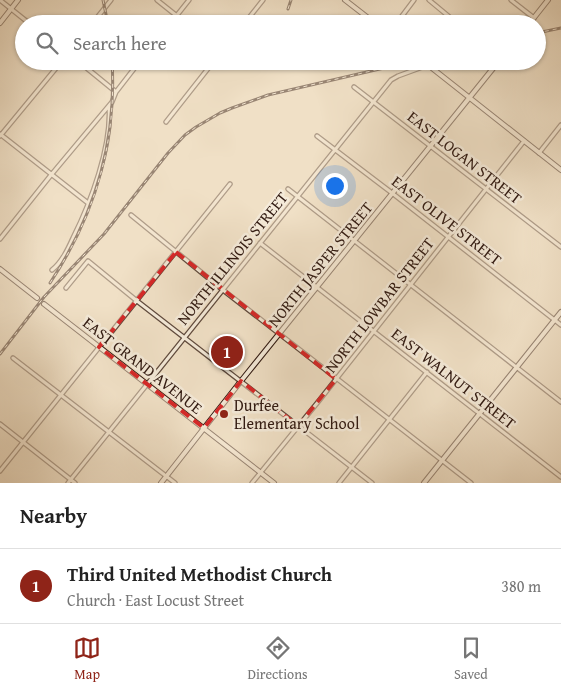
<!DOCTYPE html>
<meta charset="utf-8">
<style>
:root{--surface:#fff;--page:#f6f6f6;--text:#222;--muted:#767676;--line:#e0e0e0;--accent:#8f2418}
body{margin:0;font-family:"Gentium Book Plus",serif;background:var(--page);color:var(--text)}
.you{position:absolute;left:334px;top:185px;width:18px;height:18px;margin:-12px;border:4px solid #fff;border-radius:50%;background:#1a73e8;box-shadow:0 0 0 8px #1a73e833}
.badge{display:grid;place-items:center;width:32px;height:32px;border-radius:50%;background:var(--accent);color:#fff;font-size:16px;font-weight:700}
.pin{position:absolute;translate:-50% -50%;border:2px solid #fff;box-shadow:0 1px 5px #0006}
.list{margin:0;padding:0;list-style:none}
h2{display:flex;justify-content:space-between;align-items:center;height:65px;margin:0;padding:0 20px;font-size:21px}
h2 small{font-size:16px;font-weight:400;color:var(--muted)}
.list li{display:grid;grid-template-columns:32px 1fr auto;gap:15px;align-items:center;box-sizing:border-box;height:75px;padding:0 20px;border-top:1px solid var(--line)}
.list b{display:block;font-size:19px;white-space:nowrap}
.list p{margin:0;font-size:16px;white-space:nowrap;color:var(--muted)}
.list em{font-size:16px;font-style:normal;color:var(--muted)}
.icon{flex:none;width:28px;height:28px;fill:none;stroke:currentColor;stroke-width:2;stroke-linecap:round;stroke-linejoin:round}
.map{position:relative;flex:none;width:561px;height:483px;overflow:hidden}
.search{position:absolute;background:var(--surface);box-shadow:0 1px 4px #0004;left:15px;right:15px;top:15px;height:55px;display:flex;align-items:center;gap:12px;box-sizing:border-box;padding:0 18px;border-radius:28px;color:var(--muted);font-size:19px}
.sheet{height:140px;background:var(--surface)}
nav{display:flex;justify-content:space-around;align-items:center;box-sizing:border-box;height:70px;border-top:1px solid var(--line);background:var(--surface);font-size:14px;color:var(--muted)}
nav a{display:grid;justify-items:center;gap:2px}
nav .on{color:var(--accent)}
.map>svg:first-child{display:block}
</style>
<div class="map">
<svg width="561" height="483" viewBox="0 0 561 483">
<rect width="100%" height="100%" fill="#f0e0c6"/>
<filter id="stains"><feTurbulence type="fractalNoise" baseFrequency=".004" numOctaves="4"/><feColorMatrix values="0 0 0 0 .2 0 0 0 0 .09 0 0 0 0 .02 0 0 0 .5 -.17"/></filter>
<radialGradient id="worn" r=".72"><stop offset=".6" stop-color="#630" stop-opacity="0"/><stop offset="1" stop-color="#630" stop-opacity=".3"/></radialGradient>
<g fill="none" stroke-linecap="round" stroke-linejoin="round">
<path stroke="#cab8a2" stroke-width="4" stroke-dasharray="4 2" stroke-linecap="butt" d="M37,298L44,304"/>
<g stroke="#604b3e" stroke-width="5.5">
<path id="street" d="M0,0L30,24
M157,0L187,24
M429,0L458,24
M511,0L534,18
M92,24L111,0
M170,24L189,0
M244,24L263,0
M396,24L414,0
M78,61L116,92
M354,87L561,247
M166,122L214,61
M0,134L88,203
M0,136L62,61
M317,136L392,193L561,325
M539,153L561,125
M288,189L561,402
M131,215L223,290L471,483
M0,239L51,175L112,102L116,92L140,61
M260,243L561,477
M52,270C62,262 68,249 73,238C91,202 112,146 109,106
M66,288L88,261L137,301L372,483
M13,358L175,483
M0,424L75,483
M0,471L230,184
M68,483L391,80L398,76L428,65
M252,483L318,402L524,141
M339,483L427,372"/>
</g>
<g stroke="#301911" stroke-width="6">
<path id="secondary" d="M345,0L376,24
M0,23L18,0
M529,24L548,0
M423,61L561,170
M0,269L37,298
M44,304L274,483
M161,483L241,381L499,61
M424,483L561,312"/>
</g>
<use href="#street" stroke="#f5ebda" stroke-width="3"/>
<use href="#secondary" stroke="#f5ebda" stroke-width="4"/>
<g stroke="#301911" stroke-width="3">
<path id="rail" d="M103,0L108,24
M288,9L291,0
M537,33L561,28
M354,61L371,66H379
M50,283C95,215 117,143 112,61
M0,354L44,297L104,234L168,153L185,135L196,127L220,113L232,108L268,95L414,61"/>
</g>
<use href="#rail" stroke="#f5ebda" stroke-width="1" stroke-dasharray="4" stroke-linecap="butt"/>
</g>
<path d="M0 0H561V483H0ZM176,252L336,379L298,426L241,381L204,428L99,347Z" fill="#f0e0c6" fill-opacity=".55" fill-rule="evenodd"/>
<path fill="none" stroke="#d62828" stroke-width="4" stroke-dasharray="10 6" stroke-linejoin="round" d="M176,252L336,379L298,426L241,381L204,428L99,347Z"/>
<circle fill="#8f2418" stroke="#f5ebda" stroke-width="2" cx="224" cy="414" r="5"/>
<g text-anchor="middle" dominant-baseline="central" stroke-width="5" stroke-linejoin="round" paint-order="stroke">
<g font-size="16" fill="#301911" stroke="#f5ebda">
<text transform="translate(465 157) rotate(38)">EAST LOGAN STREET</text>
<text transform="translate(447 220) rotate(38)">EAST OLIVE STREET</text>
<text transform="translate(232 258) rotate(-51)">NORTH ILLINOIS STREET</text>
<text transform="translate(320 264) rotate(-51)">NORTH JASPER STREET</text>
<text transform="translate(379 305) rotate(-52)">NORTH LOWBAR STREET</text>
<text transform="translate(143 365) rotate(38)">EAST GRAND AVENUE</text>
<text transform="translate(454 378) rotate(38)">EAST WALNUT STREET</text>
</g>
<g font-size="16" fill="#301911" stroke="#f5ebda" text-anchor="start">
<text x="234" y="405">Durfee<tspan x="234" dy="18">Elementary School</tspan></text>
</g>
</g>
<rect width="100%" height="100%" filter="url(#stains)"/>
<rect width="100%" height="100%" fill="url(#worn)"/>
</svg>
<div class="you"></div>
<div class="pin badge" style="left:227px;top:352px">1</div>
<div class="search"><svg class="icon" aria-label="search" viewBox="0 0 24 24"><circle cx="10" cy="10" r="6"/><path d="M15 15l6 6"/></svg>Search here</div>
</div>
<section class="sheet">
<h2>Nearby<small></small></h2>
<ul class="list">
<li><span class="badge">1</span><div><b>Third United Methodist Church</b><p>Church · East Locust Street</p></div><em>380 m</em></li>
</ul>
</section>
<nav>
<a class="on"><svg class="icon" aria-label="map" viewBox="0 0 24 24"><path d="M3 6l6-2 6 2 6-2v14l-6 2-6-2-6 2zM9 4v14M15 6v14"/></svg>Map</a>
<a><svg class="icon" aria-label="directions" viewBox="0 0 24 24"><path d="M12 3l9 9-9 9-9-9zM9 14v-3h6M13 9l2 2-2 2"/></svg>Directions</a>
<a><svg class="icon" aria-label="saved" viewBox="0 0 24 24"><path d="M7 4h10v16l-5-4-5 4z"/></svg>Saved</a>
</nav>
